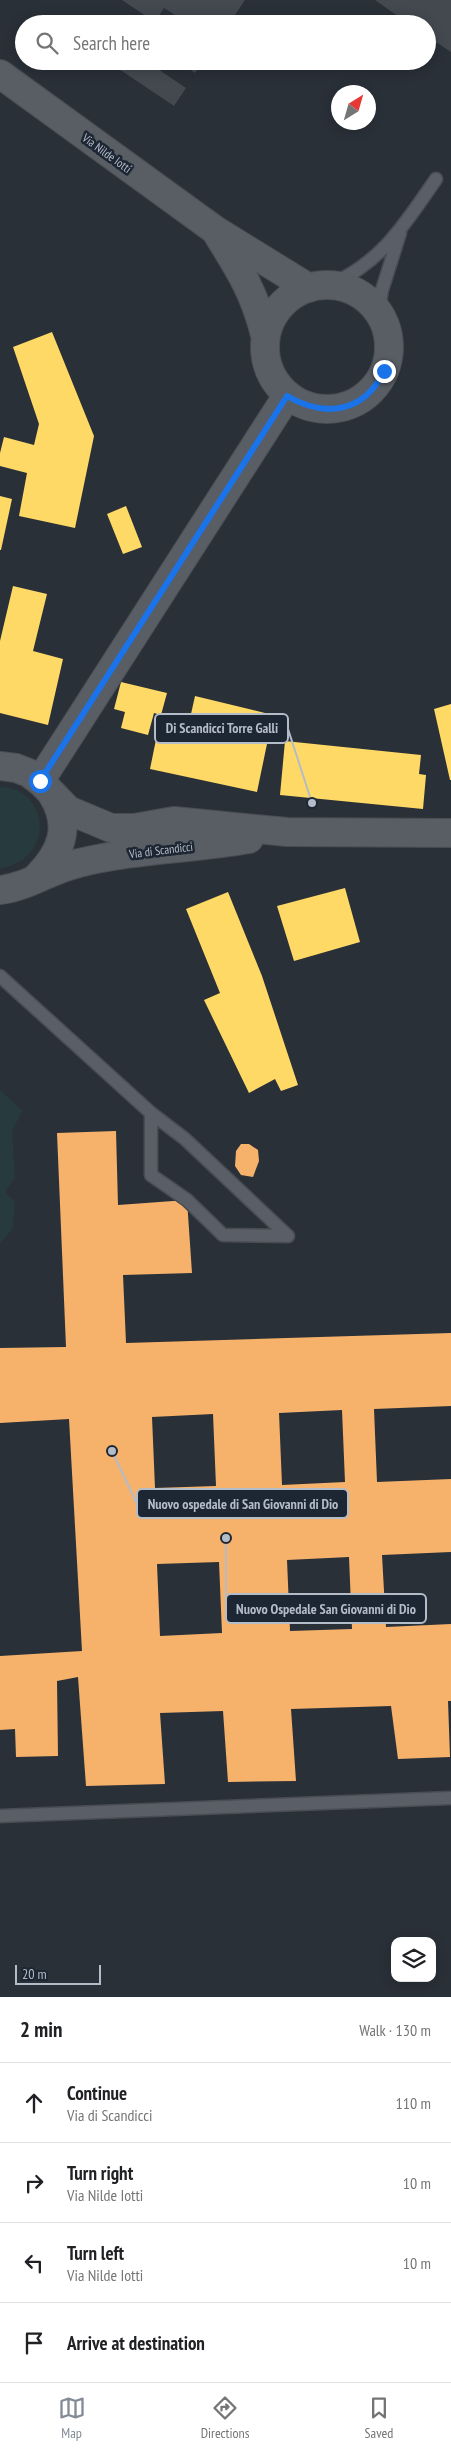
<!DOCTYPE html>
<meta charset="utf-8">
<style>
:root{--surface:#fff;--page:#f2f2f2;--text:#202124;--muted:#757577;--line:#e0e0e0;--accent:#848b96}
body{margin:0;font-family:"PT Sans Narrow",sans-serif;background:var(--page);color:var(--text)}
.controls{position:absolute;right:15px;bottom:15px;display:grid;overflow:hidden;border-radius:10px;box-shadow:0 2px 12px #0003}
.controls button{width:45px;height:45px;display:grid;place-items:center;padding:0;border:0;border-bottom:1px solid var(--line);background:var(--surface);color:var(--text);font:25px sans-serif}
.compass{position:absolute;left:331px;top:85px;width:45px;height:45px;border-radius:50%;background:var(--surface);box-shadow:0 2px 12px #0003;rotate:37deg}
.scale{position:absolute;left:15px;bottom:12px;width:86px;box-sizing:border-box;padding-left:5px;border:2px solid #b4bcc9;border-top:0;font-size:14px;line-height:18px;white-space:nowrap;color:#b4bcc9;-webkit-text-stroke:4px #1d2633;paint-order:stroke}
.stop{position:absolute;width:15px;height:15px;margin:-11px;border:4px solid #1a73e8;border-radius:50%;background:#fff}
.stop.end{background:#1a73e8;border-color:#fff;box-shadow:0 1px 5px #0008}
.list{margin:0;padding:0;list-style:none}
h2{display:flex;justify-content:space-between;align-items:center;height:65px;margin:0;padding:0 20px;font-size:21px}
h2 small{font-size:16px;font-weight:400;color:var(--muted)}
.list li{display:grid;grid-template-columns:32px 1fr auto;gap:15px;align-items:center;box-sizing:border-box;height:80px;padding:0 20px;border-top:1px solid var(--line)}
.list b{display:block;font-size:19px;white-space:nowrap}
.list p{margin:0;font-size:16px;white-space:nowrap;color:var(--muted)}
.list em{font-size:16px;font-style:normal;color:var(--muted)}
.icon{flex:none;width:28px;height:28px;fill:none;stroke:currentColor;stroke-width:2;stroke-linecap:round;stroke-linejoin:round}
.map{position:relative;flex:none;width:451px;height:1997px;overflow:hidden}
.search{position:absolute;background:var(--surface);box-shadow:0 2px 12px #0003;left:15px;right:15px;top:15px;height:55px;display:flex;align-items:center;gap:12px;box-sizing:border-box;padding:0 18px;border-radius:28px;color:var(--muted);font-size:19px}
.sheet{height:385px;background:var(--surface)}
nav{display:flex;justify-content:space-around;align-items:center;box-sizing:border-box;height:70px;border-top:1px solid var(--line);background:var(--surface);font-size:14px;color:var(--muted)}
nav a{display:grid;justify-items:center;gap:2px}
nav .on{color:var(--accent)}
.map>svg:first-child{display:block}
</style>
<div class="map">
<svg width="451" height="1997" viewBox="0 0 451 1997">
<rect width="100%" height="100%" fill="#2a3038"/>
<path fill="#273a3e" d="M0,787C49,788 56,857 2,868H0Z
M0,1090L22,1111L12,1131L15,1177L5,1192L15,1202L13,1228L0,1244Z"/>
<path fill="#ffd966" d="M52,332L94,436L75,528L19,516L27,473L0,466V453L4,437L34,445L39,424L13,347Z
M0,496L12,499L1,550H0Z
M126,506L142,547L123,554L107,514Z
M13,586L47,594L33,651L63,659L48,725L0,713V641Z
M121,682L167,693L161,715L154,713L148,735L121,728L125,712L114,709Z
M195,696L273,715L257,792L150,769L161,715L189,723Z
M451,704V780H450L434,709Z
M285,741L421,755L419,774L426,775L423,809L280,795Z
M345,888L360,942L294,961L277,906Z
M228,892L262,976L298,1085L281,1091L275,1079L249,1093L204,1000L220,993L186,909Z"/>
<path fill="#f6b26b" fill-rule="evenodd" d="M116,1131L118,1205L187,1200L192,1273L123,1275L126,1343L451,1333V1406L374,1409L377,1482L451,1479V1552L382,1555L386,1627L451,1624V1701H448L450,1757L398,1759L391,1706L291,1709L296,1781L228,1782L223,1711L160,1713L165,1784L86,1786L78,1677L57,1681L58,1756L16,1757L15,1729L0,1730V1656L82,1651L69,1419L0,1423V1348L66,1347L57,1133ZM342,1410L345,1482L282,1485L279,1413ZM213,1414L216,1486L155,1488L152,1417ZM349,1557L352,1629L290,1631L287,1560ZM219,1562L222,1633L160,1636L157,1564Z
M241,1144H249L258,1150L259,1161L253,1177L241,1175L235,1166L236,1151Z"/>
<path fill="#444950" d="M122,0H245L229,24H173L178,17L164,8L155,22Z
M375,0H451V52L427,36V24H409Z
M107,61H146L186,88L174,106Z
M178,61H203L195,73Z"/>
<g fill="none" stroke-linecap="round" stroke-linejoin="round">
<g stroke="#484c53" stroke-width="15">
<path id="lane" d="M330,285C382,262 405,224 436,179
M378,313L382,290L400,233
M0,976L151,1113L185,1139L288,1236
M151,1113V1175L187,1200L223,1235L288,1236
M0,1816L451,1798"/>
</g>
<g stroke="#484c53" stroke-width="30">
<path id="secondary" d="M0,74L215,230L309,288
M218,235C240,270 255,294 265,335
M265 347a62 62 0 1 1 124 0a62 62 0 1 1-124 0Z
M0,766L16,768L29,773L42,783L68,810L111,828H134L174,821L287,832L451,833
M40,781L287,396
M37,877C62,852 72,826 52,794
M0,890C28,887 51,869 79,863C135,849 193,849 249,839"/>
</g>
<use href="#lane" stroke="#5a5e66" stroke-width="12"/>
<use href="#secondary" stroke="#595d64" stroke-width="28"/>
</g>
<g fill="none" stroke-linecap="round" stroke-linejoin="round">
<path stroke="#1a73e8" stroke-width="6" d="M40,781L287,396C325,418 364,413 384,371"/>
</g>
<g text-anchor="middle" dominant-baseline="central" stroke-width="5" stroke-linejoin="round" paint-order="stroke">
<g font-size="12" fill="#b4bcc9" stroke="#1d2633">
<text transform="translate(107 153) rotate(36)">Via Nilde Iotti</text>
<text transform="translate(161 850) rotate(-7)">Via di Scandicci</text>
</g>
</g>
<path fill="none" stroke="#b4bcc9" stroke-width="2" d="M312 803L288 729M112 1451L137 1504M226 1538L226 1609"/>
<g fill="#b4bcc9" stroke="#1d2633" stroke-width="2">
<circle cx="312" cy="803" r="5"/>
<circle cx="112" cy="1451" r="5"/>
<circle cx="226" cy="1538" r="5"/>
</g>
<g fill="#1d2633" stroke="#b4bcc9" stroke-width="2">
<rect x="155" y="714" width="133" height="29" rx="5"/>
<rect x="137" y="1489" width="211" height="29" rx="5"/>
<rect x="226" y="1594" width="200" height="29" rx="5"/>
</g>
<g font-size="14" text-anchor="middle" font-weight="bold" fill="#b4bcc9">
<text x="222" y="733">Di Scandicci Torre Galli</text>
<text x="243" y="1509">Nuovo ospedale di San Giovanni di Dio</text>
<text x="326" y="1614">Nuovo Ospedale San Giovanni di Dio</text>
</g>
</svg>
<div class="controls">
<button><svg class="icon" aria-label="layers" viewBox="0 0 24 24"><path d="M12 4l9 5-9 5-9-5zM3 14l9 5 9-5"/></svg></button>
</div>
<svg class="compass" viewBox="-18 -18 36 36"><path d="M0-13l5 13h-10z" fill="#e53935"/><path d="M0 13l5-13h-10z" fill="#757577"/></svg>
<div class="scale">20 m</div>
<div class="stop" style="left:40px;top:781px"></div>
<div class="stop end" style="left:384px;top:371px"></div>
<div class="search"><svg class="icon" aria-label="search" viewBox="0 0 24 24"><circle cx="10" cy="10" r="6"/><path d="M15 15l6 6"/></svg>Search here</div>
</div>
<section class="sheet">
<h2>2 min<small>Walk · 130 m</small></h2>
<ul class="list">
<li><svg class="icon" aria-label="ahead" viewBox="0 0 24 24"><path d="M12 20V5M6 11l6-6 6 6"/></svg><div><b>Continue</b><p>Via di Scandicci</p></div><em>110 m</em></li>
<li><svg class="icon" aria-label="right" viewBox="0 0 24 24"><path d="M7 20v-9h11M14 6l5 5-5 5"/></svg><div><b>Turn right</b><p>Via Nilde Iotti</p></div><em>10 m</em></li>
<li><svg class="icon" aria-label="left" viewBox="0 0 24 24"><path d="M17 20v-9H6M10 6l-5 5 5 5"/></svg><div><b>Turn left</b><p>Via Nilde Iotti</p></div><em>10 m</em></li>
<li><svg class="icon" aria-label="arrive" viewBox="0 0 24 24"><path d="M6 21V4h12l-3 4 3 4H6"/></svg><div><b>Arrive at destination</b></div></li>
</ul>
</section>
<nav>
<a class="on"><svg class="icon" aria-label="map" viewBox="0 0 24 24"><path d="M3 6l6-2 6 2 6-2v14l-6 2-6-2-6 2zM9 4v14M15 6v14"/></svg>Map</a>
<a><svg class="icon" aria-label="directions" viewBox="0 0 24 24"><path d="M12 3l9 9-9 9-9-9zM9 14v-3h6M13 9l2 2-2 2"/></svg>Directions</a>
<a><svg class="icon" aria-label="saved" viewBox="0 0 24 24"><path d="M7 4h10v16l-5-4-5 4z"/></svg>Saved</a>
</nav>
